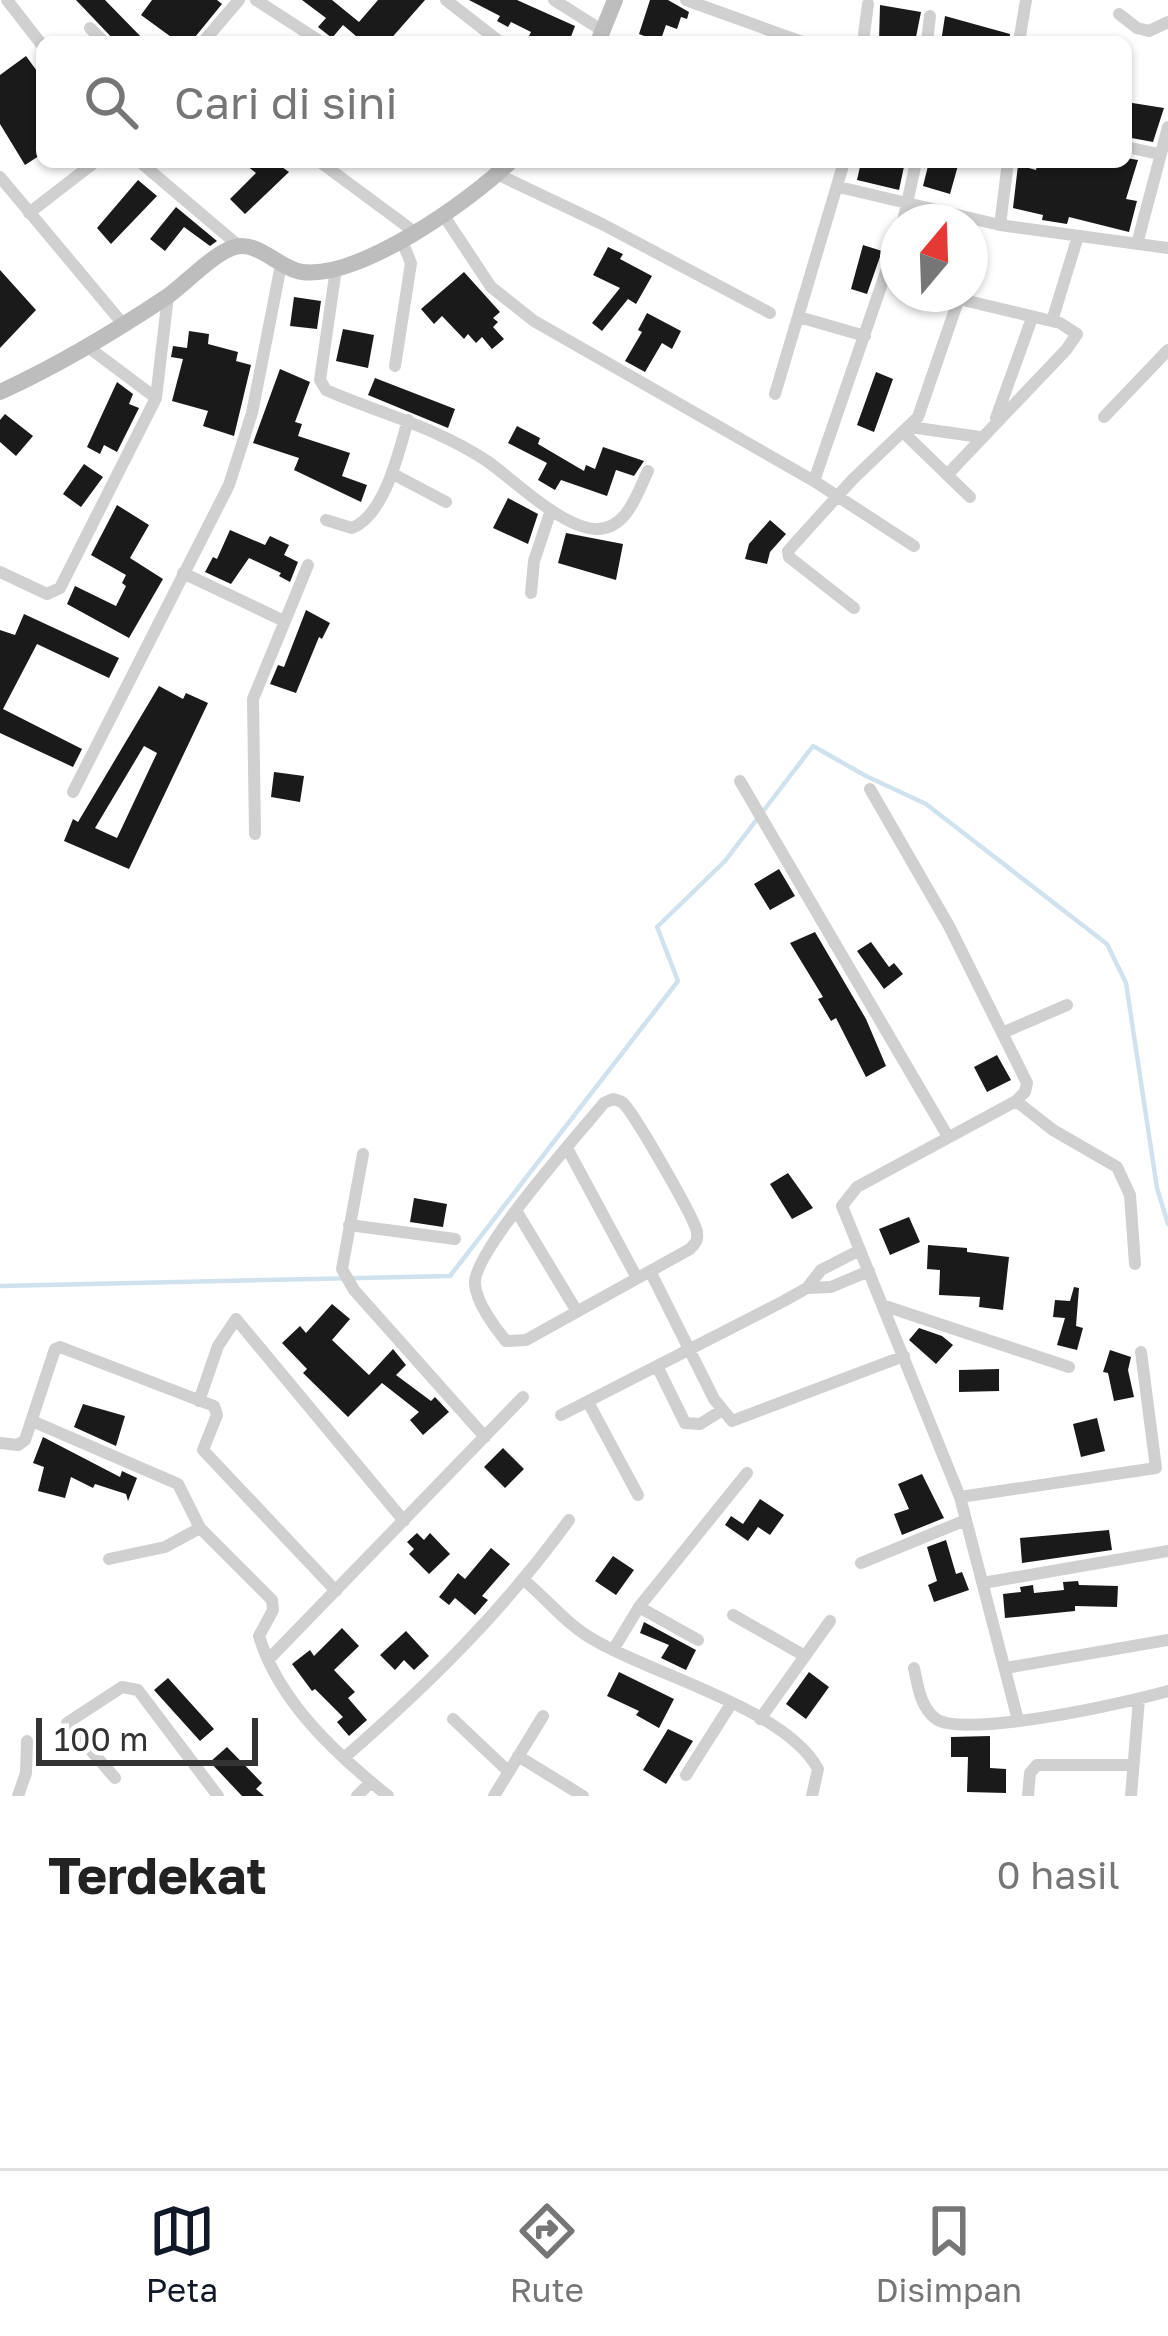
<!DOCTYPE html>
<html lang="id">
<style>
:root{--surface:#fff;--page:#f6f6f6;--text:#222;--muted:#767676;--line:#e0e0e0;--accent:#111827}
body{margin:0;font-family:"Golos Text",sans-serif;background:var(--page);color:var(--text)}
.compass{position:absolute;left:880px;top:204px;width:108px;height:108px;border-radius:50%;background:var(--surface);box-shadow:0 3px 9px #0004;rotate:19deg}
.scale{position:absolute;left:36px;bottom:30px;width:222px;box-sizing:border-box;padding-left:12px;border:6px solid #333;border-top:0;font-size:33px;line-height:42px;white-space:nowrap;color:#333;-webkit-text-stroke:9px #fff;paint-order:stroke}
.list{margin:0;padding:0;list-style:none}
h2{display:flex;justify-content:space-between;align-items:center;height:156px;margin:0;padding:0 48px;font-size:51px}
h2 small{font-size:39px;font-weight:400;color:var(--muted)}
.icon{flex:none;width:66px;height:66px;fill:none;stroke:currentColor;stroke-width:2;stroke-linecap:round;stroke-linejoin:round}
.map{position:relative;flex:none;width:1168px;height:1796px;overflow:hidden}
.search{position:absolute;background:var(--surface);box-shadow:0 3px 9px #0004;left:36px;right:36px;top:36px;height:132px;display:flex;align-items:center;gap:30px;box-sizing:border-box;padding:0 42px;border-radius:18px;color:var(--muted);font-size:45px}
.sheet{height:372px;background:var(--surface)}
nav{display:flex;justify-content:space-around;align-items:center;box-sizing:border-box;height:168px;border-top:3px solid var(--line);background:var(--surface);font-size:33px;color:var(--muted)}
nav a{display:grid;justify-items:center;gap:6px}
nav .on{color:var(--accent)}
.map>svg:first-child{display:block}
</style>
<div class="map">
<svg width="1168" height="1796" viewBox="0 0 1168 1796">
<rect width="100%" height="100%" fill="#fff"/>
<g fill="none" stroke-linecap="round" stroke-linejoin="round">
<path stroke="#cfe2ee" stroke-width="4.5" d="M0,1286L450,1276L678,981L657,927L725,861L813,746L866,776L926,804L1107,944L1126,983L1157,1188L1168,1224"/>
</g>
<path fill="#1a1a1a" fill-rule="evenodd" d="M76,0H105L146,42H116Z
M152,0H217L222,4L191,42H178L141,15Z
M302,0H332L359,22L378,0H425L388,42H363L343,25L332,38L318,27L326,18Z
M469,0H517L575,26L569,42H526L531,32L511,22L508,27L497,21L500,16Z
M650,0H668L689,12L687,19L681,17L677,29L666,25L660,42L639,34Z
M880,5L921,12L915,42H879Z
M945,16L1010,34L1009,42H941Z
M26,56L42,78V154L25,165L0,124V75Z
M1126,102L1164,108L1153,142L1126,137Z
M1126,158L1138,160L1126,199L1137,201L1129,232L1069,217L1067,224L1042,220L1043,215L1013,208L1018,165L1036,170L1038,162H1126Z
M242,162H275L289,172L245,214L230,199L256,173Z
M861,162H905L899,190L857,180Z
M929,162H959L950,194L923,186Z
M138,180L157,196L111,244L97,228Z
M176,207L217,241L210,246L184,227L165,251L150,239Z
M863,245L882,251L867,294L851,289Z
M608,247L623,254L620,259L652,276L636,304L628,299L602,331L592,323L620,288L593,275Z
M0,270L36,310L0,348Z
M464,272L500,312L493,318L498,322L493,327L504,339L492,349L482,337L476,343L468,334L464,339L442,316L434,324L421,309Z
M294,297L321,301L317,329L290,326Z
M647,313L681,331L672,349L662,343L645,372L625,361L642,332L638,330Z
M343,329L374,335L368,368L336,361Z
M189,331L209,334L208,344L238,352L236,361L251,365L234,436L203,426L208,411L172,401L183,359L171,357L173,346L187,348Z
M280,369L310,382L295,422L302,424L298,436L350,453L342,476L367,485L361,502L294,470L299,458L253,443Z
M876,372L893,379L874,432L857,425Z
M375,378L455,409L448,428L368,395Z
M117,382L133,394L129,404L139,408L117,452L104,445L100,454L87,447Z
M5,414L33,436L16,456L0,442V420Z
M517,426L540,438L538,444L584,471L586,465L595,469L603,447L644,461L634,476L616,470L607,496L561,480L555,490L538,480L547,463L508,443Z
M84,464L103,477L81,507L63,494Z
M508,498L538,514L528,544L493,528Z
M117,505L149,525L130,558L163,579L129,638L67,604L75,586L116,606L126,586L122,583L126,575L91,555Z
M770,520L786,534L770,552L767,564L745,559L749,544Z
M230,530L265,545L270,536L289,545L284,555L298,562L290,582L279,576L281,573L249,558L231,584L205,572L213,557L217,559Z
M566,533L623,544L616,580L558,563Z
M306,610L330,623L322,639L319,637L296,693L270,684L278,665L284,667Z
M24,614L119,658L109,678L37,644L3,709L82,749L73,767L0,733V630L15,635Z
M159,686L183,699L186,693L208,703L129,869L64,841L73,819L78,822ZM144,746L157,753L117,838L95,828Z
M274,772L304,776L300,802L271,797Z
M779,869L795,896L770,910L754,884Z
M815,932L866,1019L886,1066L866,1077L836,1018L831,1021L818,999L823,997L790,943Z
M871,942L889,967L894,963L903,974L884,989L857,951Z
M997,1055L1011,1080L987,1092L974,1067Z
M788,1173L813,1208L792,1219L770,1184Z
M414,1198L447,1204L443,1227L410,1222Z
M909,1217L920,1242L890,1255L879,1229Z
M928,1245L967,1248V1252L1009,1257L1003,1310L979,1307L980,1297L939,1295L940,1270L927,1269Z
M1074,1287L1079,1288L1076,1326L1083,1328L1077,1350L1057,1345L1065,1318L1053,1317L1055,1300L1070,1301Z
M332,1304L350,1319L332,1340L369,1375L393,1349L406,1365L396,1375L431,1401L435,1397L449,1412L423,1435L410,1420L419,1412L382,1383L348,1417L303,1373L307,1369L282,1343L300,1326L306,1333Z
M919,1328L942,1336L953,1345L936,1364L909,1340Z
M1110,1350L1131,1357L1128,1370L1134,1397L1114,1401L1108,1373L1103,1372Z
M999,1369V1391L959,1392V1370Z
M83,1404L125,1416L116,1446L74,1427Z
M1097,1418L1105,1451L1081,1457L1073,1424Z
M43,1437L120,1477L122,1471L137,1478L128,1501L126,1494L95,1484L93,1488L71,1477L65,1498L38,1491L44,1467L33,1463Z
M503,1448L524,1469L505,1488L484,1467Z
M922,1474L944,1518L902,1535L894,1514L909,1509L898,1484Z
M760,1499L784,1515L770,1535L758,1527L748,1541L725,1525L731,1516L743,1524Z
M1109,1530L1112,1550L1022,1563L1020,1538Z
M417,1533L424,1540L430,1533L450,1554L429,1574L409,1554L414,1549L407,1542Z
M946,1540L956,1574L962,1572L969,1590L934,1602L928,1585L937,1581L927,1547Z
M491,1548L510,1564L482,1596L488,1600L475,1615L455,1598L449,1605L439,1597L458,1573L465,1579Z
M613,1556L634,1570L616,1595L595,1581Z
M1078,1581L1079,1585L1118,1586L1117,1607L1075,1606V1611L1005,1618L1003,1594L1021,1592L1020,1587L1033,1585L1034,1593L1064,1590L1063,1582Z
M644,1622L696,1650L686,1670L661,1658L669,1645L640,1633Z
M342,1628L359,1646L334,1670L355,1692L348,1698L367,1720L349,1736L337,1722L343,1717L315,1689L312,1691L292,1664L310,1650L314,1656Z
M406,1631L429,1656L414,1670L404,1660L395,1670L380,1655Z
M619,1672L674,1699L659,1728L636,1715L639,1711L607,1696Z
M809,1672L829,1687L806,1719L786,1704Z
M168,1678L214,1729L200,1741L154,1690Z
M668,1729L693,1741L666,1784L643,1770Z
M990,1736V1768L1006,1769V1793L967,1792L968,1757H951V1737Z
M227,1747L262,1783L256,1789L264,1796H242L210,1762Z"/>
<g fill="none" stroke-linecap="round" stroke-linejoin="round">
<path stroke="#d0d0d0" stroke-width="12" d="M7,0L42,45
M256,0L321,42
M446,0L500,42
M554,0L603,31
M686,0L802,42
M1119,14L1137,28L1149,31L1168,22
M90,28L104,42
M203,42L239,0
M863,42L868,4
M927,42L930,16
M1019,42L1026,0
M1126,147L1159,154
M140,162L239,246
M320,162L416,233
M497,174L602,224L770,313
M0,177L123,324
M839,187L1000,225L1168,248
M29,213L95,162
M444,216L491,287L534,321L814,481L914,546
M903,222L916,162
M1000,225L1008,162
M1137,244L1168,127
M336,269L320,380L326,390C381,414 436,427 487,461C514,480 562,528 596,529C627,530 637,493 648,471
M938,294L1060,323L1077,334L1066,350L947,475
M799,317L865,336
M1052,321L1078,236
M88,347L156,398
M395,366L411,263L401,239
M775,394L844,162
M1104,417L1168,350
M996,418L1032,318
M910,427L980,437
M904,433L970,497
M393,474L446,502
M814,481L898,237
M326,520L352,528C385,515 399,451 408,420
M0,572L47,594L60,588L156,398L168,296
M183,573L284,621
M531,593L534,561L551,510
M854,608L789,557L788,551L853,479L918,417L959,298
M740,781L947,1135
M870,789L949,926L1027,1083L1025,1092L1016,1101L857,1187L842,1206L960,1497L1018,1720
M73,792L229,485L252,413L281,265
M255,834L253,699L308,565
M1002,1033L1067,1005
M613,1099C616,1100 620,1101 622,1102C633,1111 695,1219 697,1232C698,1242 696,1242 690,1249L526,1340L506,1341C495,1328 476,1302 475,1284C472,1253 580,1132 604,1103Z
M1016,1101L1053,1130L1117,1167L1130,1195L1135,1264
M567,1148L637,1278
M363,1154L342,1269L354,1290L485,1437
M517,1212L576,1310
M349,1225L455,1239
M650,1271L714,1399L732,1421L904,1356
M807,1288L831,1287L869,1271
M882,1305L1069,1367
M657,1366L685,1423L700,1424L721,1411
M199,1401L218,1346L236,1319L404,1521
M588,1402L638,1495
M561,1415L782,1302L807,1288L821,1270L860,1250
M32,1421L178,1484L200,1528L272,1600L273,1610L259,1636C279,1702 336,1754 388,1796
M0,1443L18,1445L25,1440L55,1349L60,1347L214,1406L217,1415L203,1450L336,1591
M960,1497L1156,1468L1141,1352
M109,1559L165,1547L200,1528
M861,1563L966,1520
M525,1581C549,1601 568,1626 596,1641C654,1675 786,1709 818,1769L812,1796
M983,1583L1168,1551
M639,1607L698,1640
M733,1615L805,1656
M613,1650L639,1607L747,1473
M269,1659L523,1397
M914,1668C918,1686 920,1707 936,1719C966,1739 1130,1702 1168,1691
M1006,1668L1168,1640
M453,1719L509,1772
M760,1719L830,1621
M518,1756L583,1796
M345,1757C430,1683 503,1611 569,1520
M686,1775L731,1704
M115,1778L67,1723L122,1687L138,1690L218,1796
M18,1796L26,1773L27,1741
M357,1796L371,1782
M494,1796L543,1716
M1028,1796L1030,1773L1037,1765H1132
M1131,1796L1139,1699"/>
<path stroke="#bdbdbd" stroke-width="16" d="M598,42L615,0
M0,392C59,365 114,332 168,296C186,283 215,252 235,247C257,240 280,269 302,272C360,279 470,201 510,162"/>
</g>
</svg>
<svg class="compass" viewBox="-18 -18 36 36"><path d="M0-13l5 13h-10z" fill="#e53935"/><path d="M0 13l5-13h-10z" fill="#767676"/></svg>
<div class="scale">100 m</div>
<div class="search"><svg class="icon" aria-label="search" viewBox="0 0 24 24"><circle cx="10" cy="10" r="6"/><path d="M15 15l6 6"/></svg>Cari di sini</div>
</div>
<section class="sheet">
<h2>Terdekat<small>0 hasil</small></h2>
<ul class="list">
</ul>
</section>
<nav>
<a class="on"><svg class="icon" aria-label="map" viewBox="0 0 24 24"><path d="M3 6l6-2 6 2 6-2v14l-6 2-6-2-6 2zM9 4v14M15 6v14"/></svg>Peta</a>
<a><svg class="icon" aria-label="directions" viewBox="0 0 24 24"><path d="M12 3l9 9-9 9-9-9zM9 14v-3h6M13 9l2 2-2 2"/></svg>Rute</a>
<a><svg class="icon" aria-label="saved" viewBox="0 0 24 24"><path d="M7 4h10v16l-5-4-5 4z"/></svg>Disimpan</a>
</nav>
